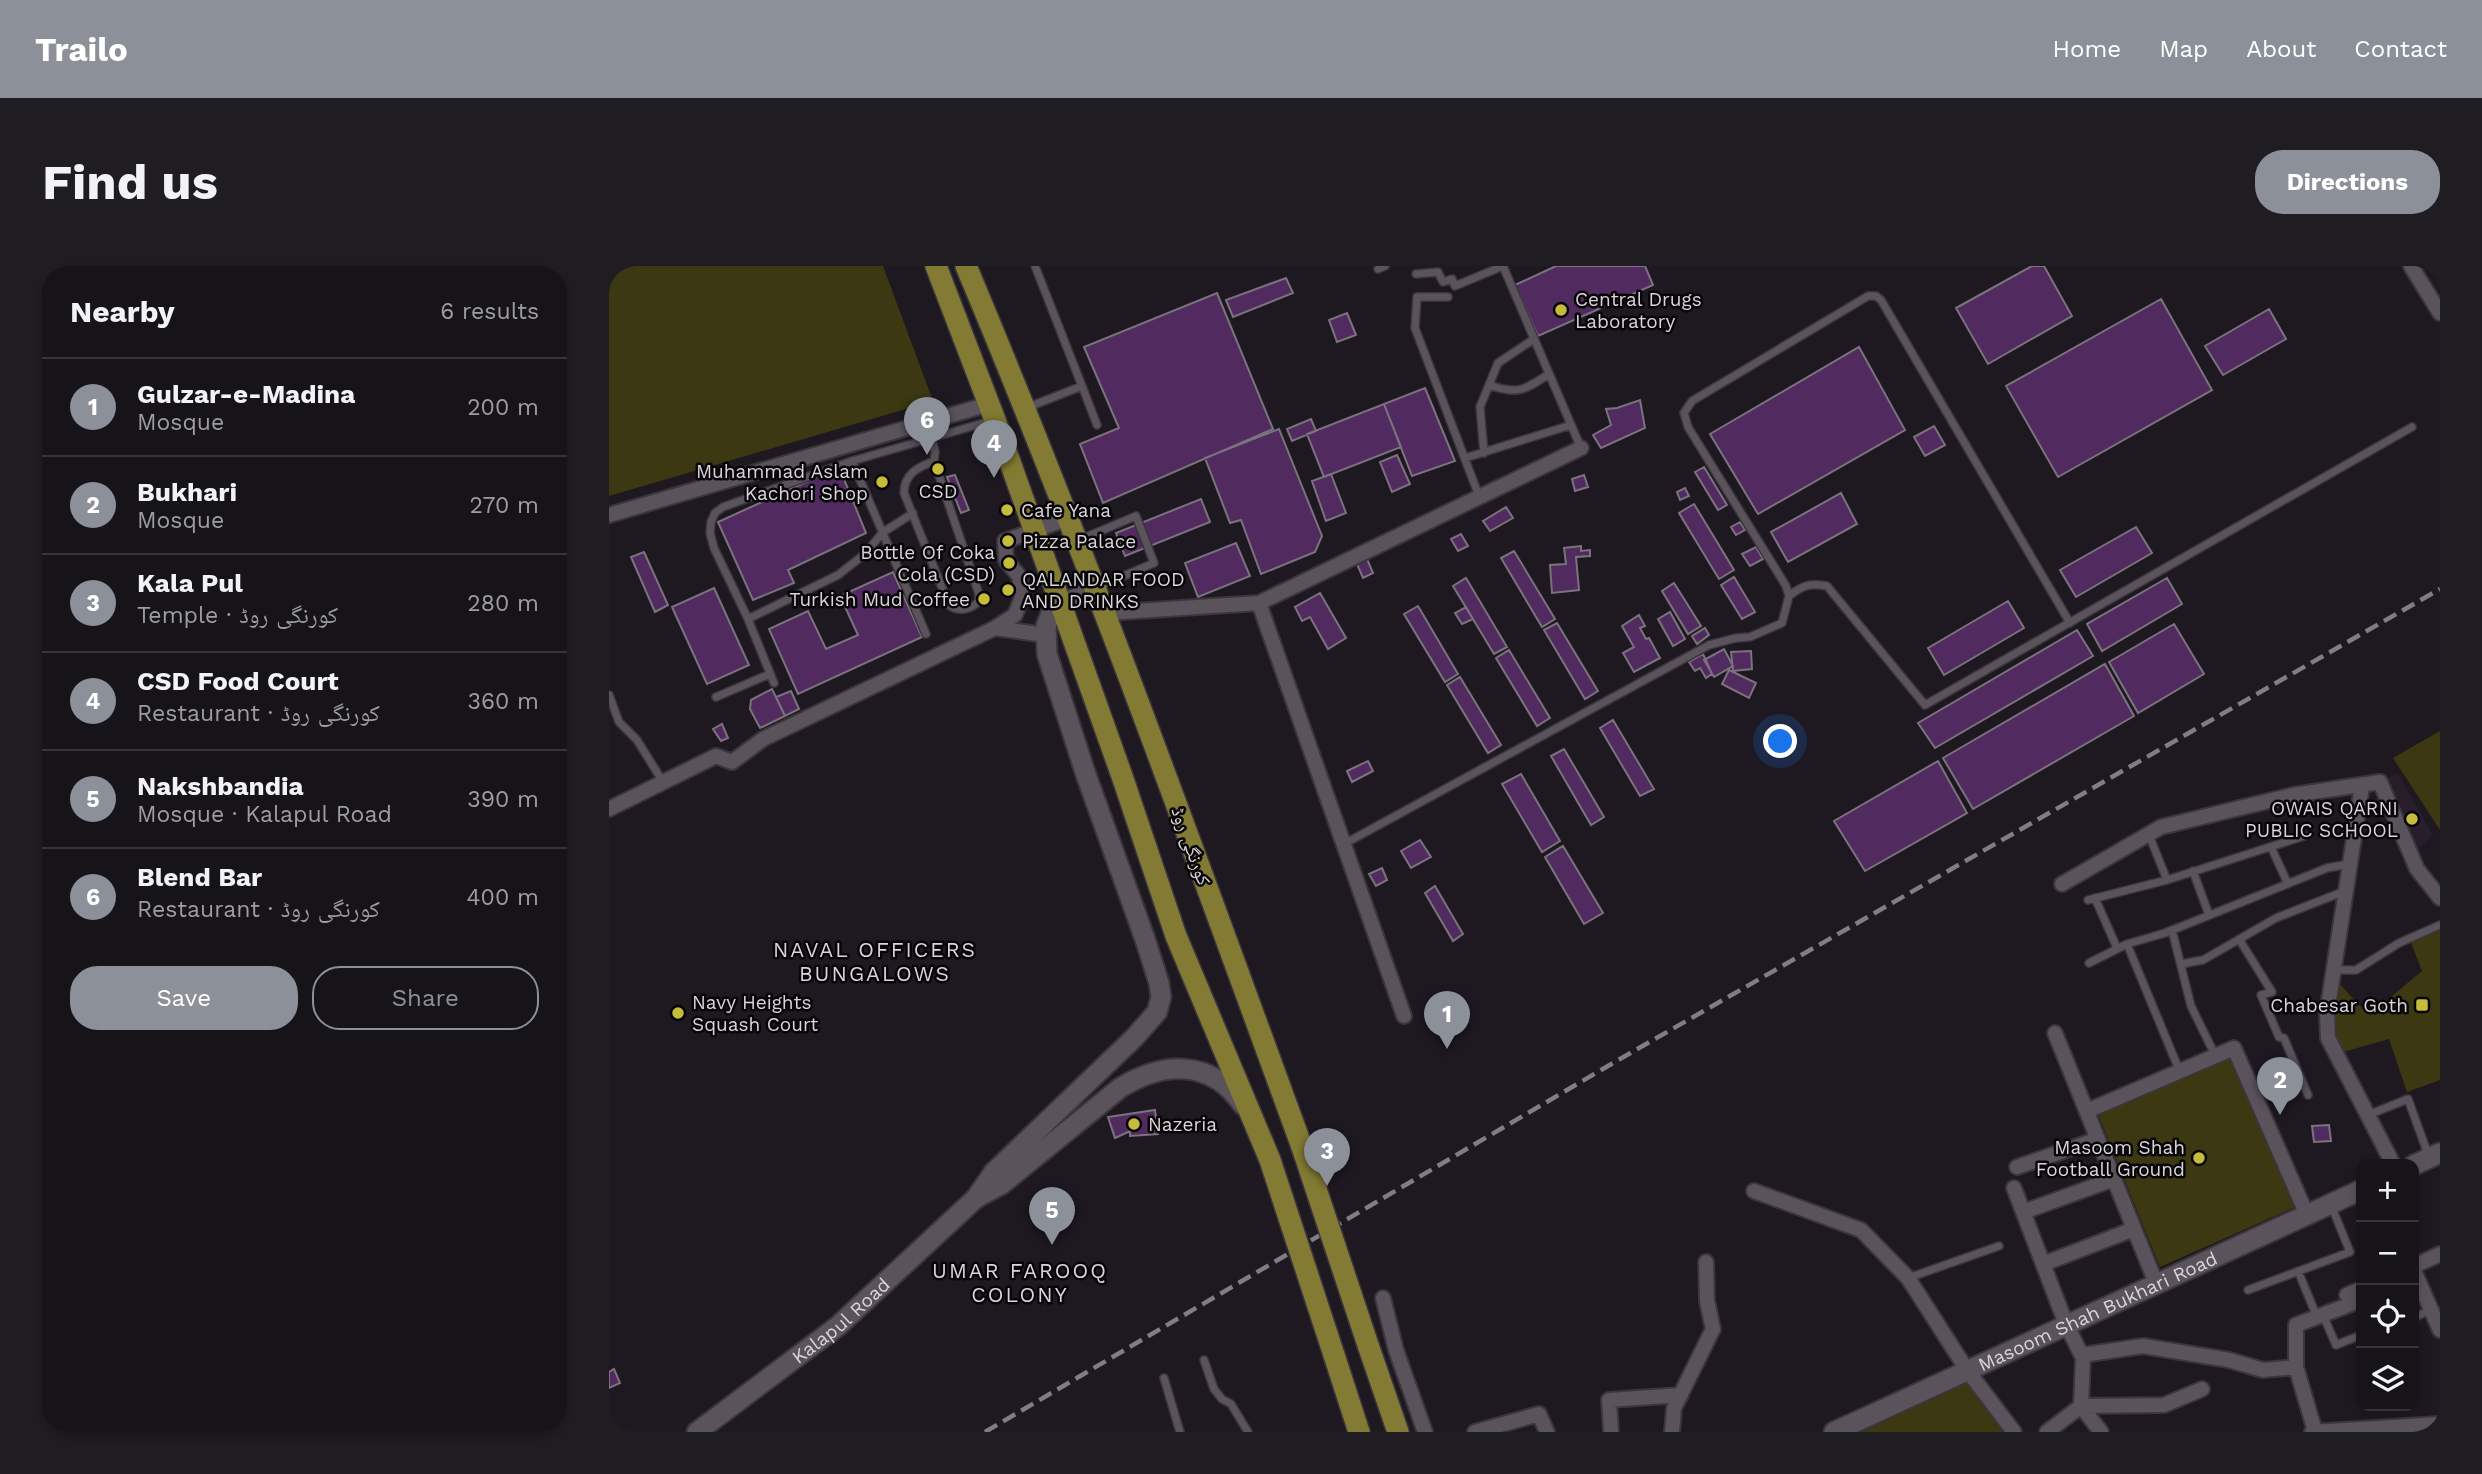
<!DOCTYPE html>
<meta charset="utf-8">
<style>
:root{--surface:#161319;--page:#1f1c22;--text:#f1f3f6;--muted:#9e9ea2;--line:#353238;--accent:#8c9099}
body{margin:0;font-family:"Work Sans","Noto Naskh Arabic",sans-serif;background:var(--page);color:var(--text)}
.controls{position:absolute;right:21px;bottom:21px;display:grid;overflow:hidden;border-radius:14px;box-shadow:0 4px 10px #0003}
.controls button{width:63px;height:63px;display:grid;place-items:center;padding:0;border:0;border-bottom:2px solid var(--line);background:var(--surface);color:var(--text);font:35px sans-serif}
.you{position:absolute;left:1172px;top:476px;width:24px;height:24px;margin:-18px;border:5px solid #fff;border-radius:50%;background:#1a73e8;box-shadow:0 0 0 10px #1a73e833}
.badge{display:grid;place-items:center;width:46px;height:46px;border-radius:50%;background:var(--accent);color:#fff;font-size:23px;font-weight:700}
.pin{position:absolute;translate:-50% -58px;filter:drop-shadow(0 2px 4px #0008)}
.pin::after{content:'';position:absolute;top:37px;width:24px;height:21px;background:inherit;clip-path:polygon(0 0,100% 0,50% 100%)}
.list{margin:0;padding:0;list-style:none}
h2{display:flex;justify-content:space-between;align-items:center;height:91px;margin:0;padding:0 28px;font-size:30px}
h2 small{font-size:23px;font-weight:400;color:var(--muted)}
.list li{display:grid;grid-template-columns:46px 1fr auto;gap:21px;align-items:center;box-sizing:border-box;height:98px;padding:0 28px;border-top:2px solid var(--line)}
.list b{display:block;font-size:26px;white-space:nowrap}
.list p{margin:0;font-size:23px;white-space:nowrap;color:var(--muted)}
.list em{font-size:23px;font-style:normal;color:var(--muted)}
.actions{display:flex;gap:14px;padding:21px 28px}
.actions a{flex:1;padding:16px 0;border:2px solid var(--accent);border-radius:28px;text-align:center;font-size:24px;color:var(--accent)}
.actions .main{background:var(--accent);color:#fff}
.icon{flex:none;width:38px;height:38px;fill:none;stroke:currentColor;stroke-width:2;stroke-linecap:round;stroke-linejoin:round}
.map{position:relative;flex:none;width:1831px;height:1166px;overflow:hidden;border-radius:28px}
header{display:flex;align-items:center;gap:42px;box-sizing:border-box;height:98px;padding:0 35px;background:var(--accent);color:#fff}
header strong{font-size:33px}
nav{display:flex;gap:38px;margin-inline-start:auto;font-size:24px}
.intro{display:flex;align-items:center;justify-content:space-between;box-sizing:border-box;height:168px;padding:0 42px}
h1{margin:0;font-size:49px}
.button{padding:18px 32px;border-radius:28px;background:var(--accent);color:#fff;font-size:24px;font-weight:700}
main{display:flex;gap:42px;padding:0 42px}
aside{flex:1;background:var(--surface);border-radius:28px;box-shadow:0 4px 10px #0003}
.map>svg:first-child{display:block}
</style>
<header>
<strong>Trailo</strong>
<nav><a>Home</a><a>Map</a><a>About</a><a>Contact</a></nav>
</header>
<div class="intro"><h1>Find us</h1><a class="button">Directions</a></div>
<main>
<aside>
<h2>Nearby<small>6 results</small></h2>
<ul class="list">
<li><span class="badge">1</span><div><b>Gulzar-e-Madina</b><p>Mosque</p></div><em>200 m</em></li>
<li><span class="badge">2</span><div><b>Bukhari</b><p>Mosque</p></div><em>270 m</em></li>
<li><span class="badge">3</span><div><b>Kala Pul</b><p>Temple · کورنگی روڈ</p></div><em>280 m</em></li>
<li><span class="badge">4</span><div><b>CSD Food Court</b><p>Restaurant · کورنگی روڈ</p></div><em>360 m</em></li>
<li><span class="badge">5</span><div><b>Nakshbandia</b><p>Mosque · Kalapul Road</p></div><em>390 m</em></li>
<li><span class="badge">6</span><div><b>Blend Bar</b><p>Restaurant · کورنگی روڈ</p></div><em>400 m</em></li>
</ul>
<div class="actions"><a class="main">Save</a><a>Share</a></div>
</aside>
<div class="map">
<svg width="1831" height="1166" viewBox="0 0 1831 1166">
<rect width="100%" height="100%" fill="#1e1921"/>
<path fill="#281e2b" d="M1789,508L1824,569L1807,585L1774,514Z"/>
<path fill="#3c3812" d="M0,0H274L324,135L0,230Z
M1831,465V564L1784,492Z
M1831,659V814L1798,826L1780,773L1727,788L1718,747L1725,712L1754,743L1765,745L1813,705L1801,674Z
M1627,785L1693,938L1551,1001L1488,846Z
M1358,1104L1405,1166H1224Z"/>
<path fill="#512a5f" stroke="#7a737d" stroke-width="2" d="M947,0H1036L1044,19L929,70L906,19Z
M1423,0H1435L1463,50L1379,98L1347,42Z
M677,12L684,27L624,51L617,34Z
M608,27L664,163L494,237L471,178L510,162L475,81Z
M1552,33L1603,124L1449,211L1397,120Z
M1660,43L1677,73L1614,109L1596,80Z
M738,47L747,69L728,76L720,54Z
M1250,81L1296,164L1149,248L1101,168Z
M816,122L846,195L803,210L775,138Z
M1031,134L1036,162L992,182L984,169L1002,159L997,143L1008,142Z
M775,138L792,181L715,211L698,168Z
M702,153L707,165L683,175L678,163Z
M1325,160L1336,179L1316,190L1305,171Z
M670,163L713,270L706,286L652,308L632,254L621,257L596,192Z
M788,189L801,218L783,226L771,196Z
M230,201L257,267L179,304L185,317L144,334L109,256Z
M1095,201L1118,239L1109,244L1086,206Z
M722,208L737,247L717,255L703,215Z
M346,209L360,244L352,247L338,211Z
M975,209L979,221L966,225L963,213Z
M1076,222L1080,230L1071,234L1068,226Z
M1232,227L1248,258L1179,296L1162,266Z
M592,233L601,256L516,290L507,267Z
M1085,238L1125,304L1110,313L1070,247Z
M897,241L904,252L881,265L874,255Z
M1131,256L1136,264L1127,269L1122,261Z
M1527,261L1543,287L1467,331L1451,304Z
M852,268L859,280L849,285L842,273Z
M627,277L641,310L589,331L576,297Z
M972,280V285L981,284V290L967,291L970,324L943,327L941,299L957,298L955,282Z
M1147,281L1154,293L1141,300L1133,288Z
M905,285L946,353L933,361L892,292Z
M35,286L59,339L46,346L22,291Z
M758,293L764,307L754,312L748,298Z
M284,306L313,371L189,428L160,363L199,345L217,383L249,369L231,330Z
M1125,311L1146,346L1133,353L1112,319Z
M857,312L898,381L885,388L844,320Z
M1558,312L1573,338L1493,385L1478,358Z
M1065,317L1092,360L1079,368L1053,325Z
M105,322L140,399L98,418L63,341Z
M711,327L737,372L719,383L701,351L693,355L686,341Z
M1399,335L1415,362L1335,409L1319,382Z
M809,340L849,408L836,416L795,348Z
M857,341L864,353L853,358L846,347Z
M1061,346L1076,373L1064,380L1049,353Z
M1030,349L1036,360L1031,362L1037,373L1040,372L1051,392L1025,406L1014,387L1025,381L1013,360Z
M948,357L989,425L976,433L935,364Z
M1565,358L1595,408L1529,447L1500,396Z
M1096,362L1100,369L1088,378L1083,370Z
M1468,364L1484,390L1326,482L1309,457Z
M1115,383L1124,400L1105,411L1095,394Z
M900,384L941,452L928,460L887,392Z
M1142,385L1143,403L1124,405L1122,386Z
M1094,388L1103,408L1097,412L1091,402L1086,405L1080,396Z
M1496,398L1525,450L1364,543L1334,492Z
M1120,404L1147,417L1140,432L1113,418Z
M851,411L892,479L879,487L838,419Z
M163,423L176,450L151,462L141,443L142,434Z
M182,425L190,443L176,450L167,431Z
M1004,454L1045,523L1031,530L991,462Z
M113,458L119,472L112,475L104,463Z
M955,483L995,551L982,559L942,490Z
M759,495L764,505L743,516L738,505Z
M1329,495L1358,547L1256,605L1225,555Z
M912,508L951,575L933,586L893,518Z
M811,574L822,591L802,602L792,585Z
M954,580L994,647L975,658L936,591Z
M773,602L778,614L767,620L760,608Z
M826,620L854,668L844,675L816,627Z
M546,844L549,868L521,870V865L506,872L499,851Z
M1720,859L1722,875L1705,876L1703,860Z
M5,1103L11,1117L0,1122V1106Z"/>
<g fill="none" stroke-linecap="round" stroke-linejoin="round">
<g stroke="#3a363c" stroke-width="10">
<path id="lane" d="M426,0L473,120
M894,0L972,182
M769,3L776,0
M807,8L829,6L834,16L843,13L846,20L894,0
M839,31H808L806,62L870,230
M880,119C909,129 916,124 940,108
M417,142L473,120L488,159
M323,172L326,186L325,195L370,328V335C362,344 349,346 340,339L295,227C295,208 309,201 325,195
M875,187L871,141L889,97L925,73
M856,192L962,159
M243,195L317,368
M470,274L527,250L545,297L489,321
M1180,330C1194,319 1201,317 1218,320L1316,439L1803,161
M139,353L229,309L257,287L273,267L304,247
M165,417L139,353L105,282L101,267L102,256L106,247L114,241L243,195L385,154
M0,429L10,456L28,474L54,516
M107,431L161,408
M1540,569L1558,614
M735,578L1100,379L1127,372L1141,371L1173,357L1180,330L1177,320L1079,161L1075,147L1083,135L1259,30H1267L1272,34L1461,357
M1662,581L1679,618
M1584,605L1600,649
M1486,632L1508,682
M1479,634L1558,614L1695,570
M1563,664L1582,740L1607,791
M1630,673L1663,726L1652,729L1670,771L1675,772L1699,829
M1518,678L1571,806
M1480,697L1518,678L1556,667L1718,602L1740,598
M1572,698L1594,694L1667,652L1736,625
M1726,704H1747L1790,677L1831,659
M1759,849L1799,833L1820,891
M1689,1005L1708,1051
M1299,1012L1390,980
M1639,1024L1741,986L1722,939
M1714,1049L1727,1079L1752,1069
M1805,1052L1822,1043
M595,1094L605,1123L613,1133L622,1138L639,1166
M555,1112L571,1166"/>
</g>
<g stroke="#3a363c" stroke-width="18">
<path id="street" d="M1802,0L1831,47
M0,249L380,138
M650,337L795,750
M497,347L650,337L972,182
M386,362L436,369
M1753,520L1718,747L1719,772L1784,898
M0,543L107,490L123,496L154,473L386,362L406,349L413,331L410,310L397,294L396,275L460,252
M1453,618L1552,561L1684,529L1771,516L1808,603L1831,632
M1446,767L1547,1017
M1478,845L1625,782L1698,949
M1408,901L1489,873
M1405,922L1457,1058L1474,1092L1472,1140L1492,1166
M1145,925L1252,964L1299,1012L1358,1104L1405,1166
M1414,946L1505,913
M1434,998L1525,963
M1805,1000L1831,988
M1805,1005L1831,1064
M774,1032L787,1084L816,1166
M1473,1089L1534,1080L1620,1094L1654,1104L1687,1101
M1706,1165L1687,1101V1059L1742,1038L1738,1029L1752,1023
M866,1166L930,1148L938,1166
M1002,1166L1000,1134L1072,1129
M1063,1166L1065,1142L1104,1063L1098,1035L1097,996
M1438,1166L1472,1140L1555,1139L1593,1123
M1703,1166L1831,1158"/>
</g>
<g stroke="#3a363c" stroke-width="23">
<g id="secondary">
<path d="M1805,899L1831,887"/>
<path d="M367,932L385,906L525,772L548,746L552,731L550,717L536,673L476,506L438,388L437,360L444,343L488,322"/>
<path id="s1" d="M88,1166L229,1060L367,932L393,918L511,822C555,795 602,793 634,839"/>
<path id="s2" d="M1225,1166L1752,924"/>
</g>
</g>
<g stroke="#3a363c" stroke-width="24">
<path id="primary" d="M327,0L386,154L513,510L567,670L661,894
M357,0C479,290 585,586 693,881
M759,1079L789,1166
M725,1089L750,1166"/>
</g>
<use href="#lane" stroke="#5a535c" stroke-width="7"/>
<use href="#street" stroke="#5a535c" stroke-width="14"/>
<use href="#secondary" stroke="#5a535c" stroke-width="19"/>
<use href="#primary" stroke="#837b33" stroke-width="21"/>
<path stroke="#817d83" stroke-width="4.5" stroke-dasharray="14 7" stroke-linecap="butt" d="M376,1166L1004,797L1831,323"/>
<g stroke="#3a363c" stroke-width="24" stroke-linecap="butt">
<path id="primary-bridge" d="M693,881L759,1079
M661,894L725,1089"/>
</g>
<use href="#primary-bridge" stroke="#837b33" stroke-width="21"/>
</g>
<g fill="#c6bc3c" stroke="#070508" stroke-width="2.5">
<circle cx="952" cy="44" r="7"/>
<circle cx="329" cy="203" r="7"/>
<circle cx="273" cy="216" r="7"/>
<circle cx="398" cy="244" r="7"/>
<circle cx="399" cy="275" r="7"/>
<circle cx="400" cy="297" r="7"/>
<circle cx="399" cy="324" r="7"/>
<circle cx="375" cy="333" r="7"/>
<circle cx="1803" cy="553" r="7"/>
<rect x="1806" y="732" width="14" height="14" rx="3.5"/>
<circle cx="69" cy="747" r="7"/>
<circle cx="525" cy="858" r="7"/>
<circle cx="1590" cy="892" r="7"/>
</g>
<g text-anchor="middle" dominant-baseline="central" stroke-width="5" stroke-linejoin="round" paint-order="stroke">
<g font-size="19" fill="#d9d5da" stroke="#070508" text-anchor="start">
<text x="966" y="33">Central Drugs<tspan x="966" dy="22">Laboratory</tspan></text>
<text x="259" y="205" text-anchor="end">Muhammad Aslam<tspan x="259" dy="22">Kachori Shop</tspan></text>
<text x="329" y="225" text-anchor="middle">CSD</text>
<text x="412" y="244">Cafe Yana</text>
<text x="413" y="275">Pizza Palace</text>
<text x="386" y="286" text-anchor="end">Bottle Of Coka<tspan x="386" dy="22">Cola (CSD)</tspan></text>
<text x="413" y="313">QALANDAR FOOD<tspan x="413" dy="22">AND DRINKS</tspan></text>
<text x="361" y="333" text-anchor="end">Turkish Mud Coffee</text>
<text x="1789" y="542" text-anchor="end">OWAIS QARNI<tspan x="1789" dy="22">PUBLIC SCHOOL</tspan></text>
<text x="83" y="736">Navy Heights<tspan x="83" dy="22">Squash Court</tspan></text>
<text x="1799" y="739" text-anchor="end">Chabesar Goth</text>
<text x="539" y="858">Nazeria</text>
<text x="1576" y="881" text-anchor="end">Masoom Shah<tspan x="1576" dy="22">Football Ground</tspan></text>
</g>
<g font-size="19" fill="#d9d5da" stroke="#070508">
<text transform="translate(582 580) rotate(70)">کورنگی روڈ</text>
<text stroke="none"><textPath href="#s2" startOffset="290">Masoom Shah Bukhari Road</textPath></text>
<text stroke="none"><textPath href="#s1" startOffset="182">Kalapul Road</textPath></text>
</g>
<g font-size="21" letter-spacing="2" fill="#d9d5da" stroke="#070508">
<text x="266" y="683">NAVAL OFFICERS<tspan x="266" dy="24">BUNGALOWS</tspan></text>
<text x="411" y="1004">UMAR FAROOQ<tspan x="411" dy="24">COLONY</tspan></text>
</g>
</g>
</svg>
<div class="controls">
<button>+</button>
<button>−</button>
<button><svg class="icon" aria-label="locate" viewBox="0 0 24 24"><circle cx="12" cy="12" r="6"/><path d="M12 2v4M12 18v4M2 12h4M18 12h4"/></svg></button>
<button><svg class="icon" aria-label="layers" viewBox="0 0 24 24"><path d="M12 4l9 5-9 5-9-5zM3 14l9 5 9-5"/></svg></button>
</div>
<div class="you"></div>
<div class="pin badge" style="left:838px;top:783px">1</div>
<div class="pin badge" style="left:1671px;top:849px">2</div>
<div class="pin badge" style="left:718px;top:920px">3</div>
<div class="pin badge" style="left:385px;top:212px">4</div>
<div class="pin badge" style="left:443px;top:979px">5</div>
<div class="pin badge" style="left:318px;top:189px">6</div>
</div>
</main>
